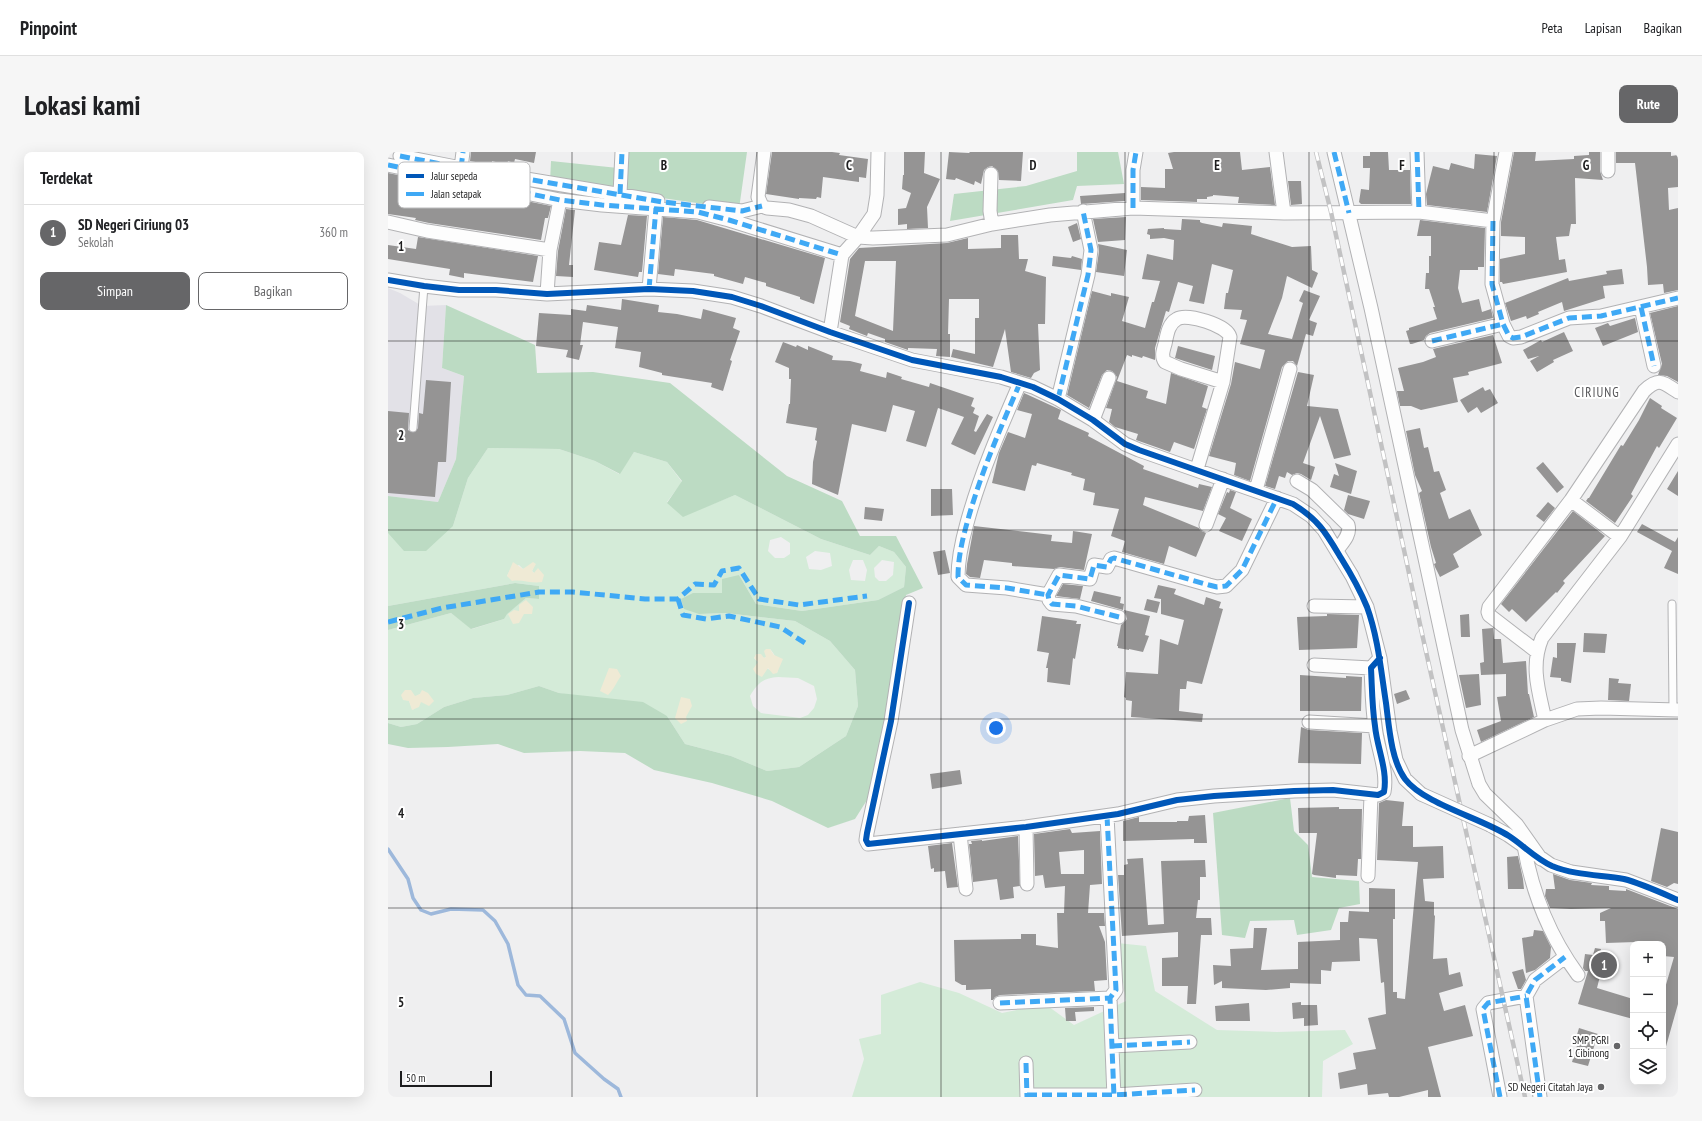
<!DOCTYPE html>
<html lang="id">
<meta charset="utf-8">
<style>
:root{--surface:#fff;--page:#f6f6f6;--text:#202124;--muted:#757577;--line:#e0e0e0;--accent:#666668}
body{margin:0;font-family:"PT Sans Narrow",sans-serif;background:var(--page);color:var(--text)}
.controls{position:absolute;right:12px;bottom:12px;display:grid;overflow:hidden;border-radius:8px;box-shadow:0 4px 16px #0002}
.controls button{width:36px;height:36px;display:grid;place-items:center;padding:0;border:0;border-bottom:1px solid var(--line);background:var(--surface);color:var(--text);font:20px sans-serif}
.scale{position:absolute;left:12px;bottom:10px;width:92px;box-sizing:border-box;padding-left:4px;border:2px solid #1d1d1e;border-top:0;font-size:11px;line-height:14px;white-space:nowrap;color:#1d1d1e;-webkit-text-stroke:3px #fff;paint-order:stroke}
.you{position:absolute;left:608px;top:576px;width:14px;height:14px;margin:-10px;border:3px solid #fff;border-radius:50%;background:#1a73e8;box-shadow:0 0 0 6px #1a73e833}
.badge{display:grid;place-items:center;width:26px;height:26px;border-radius:50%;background:var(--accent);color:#fff;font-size:13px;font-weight:700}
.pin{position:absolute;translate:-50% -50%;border:2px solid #fff;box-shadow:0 1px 4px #0006}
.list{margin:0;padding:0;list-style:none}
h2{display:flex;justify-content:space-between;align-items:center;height:52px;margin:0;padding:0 16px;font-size:17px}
h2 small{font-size:13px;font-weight:400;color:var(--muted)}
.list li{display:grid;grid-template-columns:26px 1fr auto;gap:12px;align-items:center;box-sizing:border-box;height:56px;padding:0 16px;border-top:1px solid var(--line)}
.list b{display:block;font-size:15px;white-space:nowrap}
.list p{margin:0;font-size:13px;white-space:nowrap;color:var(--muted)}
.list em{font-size:13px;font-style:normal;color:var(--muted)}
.actions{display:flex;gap:8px;padding:12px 16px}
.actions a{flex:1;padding:9px 0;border:1px solid var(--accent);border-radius:8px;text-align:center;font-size:14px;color:var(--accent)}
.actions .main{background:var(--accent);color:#fff}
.icon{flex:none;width:22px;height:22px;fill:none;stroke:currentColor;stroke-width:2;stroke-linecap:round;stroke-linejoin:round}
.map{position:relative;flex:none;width:1290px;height:945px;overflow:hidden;border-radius:8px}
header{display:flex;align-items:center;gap:24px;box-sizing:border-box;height:56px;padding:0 20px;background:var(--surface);border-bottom:1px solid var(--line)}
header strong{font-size:19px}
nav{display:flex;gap:22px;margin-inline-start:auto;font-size:14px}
.intro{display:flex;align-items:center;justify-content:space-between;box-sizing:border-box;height:96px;padding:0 24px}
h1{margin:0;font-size:28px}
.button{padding:10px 18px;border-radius:8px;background:var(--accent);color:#fff;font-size:14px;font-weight:700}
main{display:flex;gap:24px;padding:0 24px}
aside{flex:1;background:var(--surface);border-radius:8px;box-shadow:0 4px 16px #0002}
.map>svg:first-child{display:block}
</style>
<header>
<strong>Pinpoint</strong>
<nav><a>Peta</a><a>Lapisan</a><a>Bagikan</a></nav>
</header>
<div class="intro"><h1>Lokasi kami</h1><a class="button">Rute</a></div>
<main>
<aside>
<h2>Terdekat<small></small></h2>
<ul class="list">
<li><span class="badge">1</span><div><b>SD Negeri Ciriung 03</b><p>Sekolah</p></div><em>360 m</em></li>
</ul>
<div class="actions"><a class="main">Simpan</a><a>Bagikan</a></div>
</aside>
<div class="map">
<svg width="1290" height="945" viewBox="0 0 1290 945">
<rect width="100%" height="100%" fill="#efeff0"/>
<path fill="#e2e1e7" d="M0,136L12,141L34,154L58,153L54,216L76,224L68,307L50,350L0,344Z"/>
<path fill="#d4ebd8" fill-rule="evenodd" d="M100,296L171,297L207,309L231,322L246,300L279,310L294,330L279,350L295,364L347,343L433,387L482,403L491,394L506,400L518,415L516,435L490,448L414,459L368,452L351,423L335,441H305L311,462L338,461L407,469L442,489L467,518L470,554L458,584L411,615L379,619L343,604L297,592L279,564L171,541L151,534L119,543L85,546L56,555L29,572L13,575L0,571V478L63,461L84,477L116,467L118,462L138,446L151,447V434L127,431L0,454V381L3,382L65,374L80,326ZM393,385L402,391V402L396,406H387L380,399L382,388ZM427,399L442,401L444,414L433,418L421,417L418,405ZM465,408H475L479,418L477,429L463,428L461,418ZM494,408L506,410L505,423L498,429H491L487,425L486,416ZM147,412L144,419L146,421L138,429L119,424L122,418L131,413L135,417ZM382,497C388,504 392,512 389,521L369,512L370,510L366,506L369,502L376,506L378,505ZM390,525L410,526L426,534L429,547L426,556L420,563L412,566L373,561L365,554L362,544C370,531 375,526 390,525ZM34,538L25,558L21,549L32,542Z
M729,791L758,794L767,839L829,878L889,880L957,878L965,892L935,909L934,945H464L476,907L471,887L493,882V843L532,830L571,841L614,861L657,852L686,873L738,849Z"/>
<path fill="#bcdbc3" d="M229,0H359L351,57L162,30L163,9L230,16Z
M689,0H730L736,32L689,34L685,48L562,69L566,42L638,34L689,19Z
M58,153L147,193L149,221L205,220L282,231L399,324L454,349L472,384H508L535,436L518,443L505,533L486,637L467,667L440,676L384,649L324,631L266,618L237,601L192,599L136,601L110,592L60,595L20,596L0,592V571L13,575L29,572L56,555L85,546L119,543L151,534L171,541L255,550L279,564L297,592L343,604L379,619L411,615L458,584L470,554L467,518L442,489L407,469L338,461L311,462L296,457L293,447L305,441H334V427L351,423L368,452L414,459L490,448L516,435L518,415L506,400L491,394L482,403L433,387L347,343L295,365L279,351L294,329L279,310L246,300L232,322L207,309L171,297L100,296L80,326L65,374L38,399H16L0,381V344L50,350L68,307L76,224L54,216Z
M127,431L151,434V447L138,446L119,462L116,467L83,477L63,461L0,478V454Z
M902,646L906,679L920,693L924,725L971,729L972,752L951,756L943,778L909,783L906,768L862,769L857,786L834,783L825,661Z"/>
<path fill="#efead5" d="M125,410L135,417L145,410L148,412L144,419L146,421L150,416L156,423L154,430C143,432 134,427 124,429L119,424Z
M138,448L145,455L144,462H136L131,471L125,472L120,462L126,458L131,459V453Z
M378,497H382L386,503L395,507L389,521L385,522L380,516L374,525L368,522L365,517L370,510L366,506L368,502H373L376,506L378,505L376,499Z
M221,516L229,517L233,524C228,531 226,537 220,543L212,539Z
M17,538H23L27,544L32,542L34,538L40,541L46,549L41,554L33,550L31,555L24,558L21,549L15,548L13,543Z
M293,545L302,547L304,554L298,565L299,569L293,572L287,566Z"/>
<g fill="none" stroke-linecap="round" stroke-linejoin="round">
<path stroke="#9db8db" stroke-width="3.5" d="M0,697L20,727L25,746L33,758L43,762L63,757L95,758L107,769L120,792L130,833L138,843L152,844L176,867L187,901L216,927L230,937L233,945"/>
</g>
<path fill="#959494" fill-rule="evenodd" d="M83,0H148L146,11L127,7L126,11L120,9L119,13L104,9V13L82,9Z
M384,0H444L452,1L451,3L480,7L478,26L471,25V30L435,25L433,46L429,45L428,47L411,46V47L378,42Z
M516,0H537L536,21L552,27L539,55L540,76L519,77V72L510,73V57L518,56L523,41L514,37L515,23H516Z
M561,0L581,1L582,0H635L633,29L611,28L610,19L604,14L600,15L596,18L593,32L587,29L586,33L568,26L567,28L558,27Z
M786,0H852L854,18L882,15L887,53L850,51L851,45L825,43V44L819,45V47H809V50L753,48V35L777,36V17H785L780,1Z
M982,0H1000L1001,18H1022L1023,52H973L971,50L973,37L981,38L982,16H975V4H982Z
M1126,0H1148L1147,9L1186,7V4L1201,3V0H1212V19L1215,28L1187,26L1188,72H1183L1181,84L1168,85L1171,108L1177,107L1179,120L1115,132L1114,130H1112V107L1137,102V85L1113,84V70Z
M1228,0H1283V4L1290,3V35L1280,36L1281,58L1290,56V138L1276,141L1275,132L1260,133L1259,115L1247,11H1228Z
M1087,2L1109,4L1099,60L1039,53L1038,42L1045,14L1061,18L1063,11L1086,17Z
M0,21L163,54L160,66H157L153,88L41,71L27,68L28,66L0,62Z
M900,29H913L914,52L903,53Z
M737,41V49L693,52L692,44Z
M178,57L187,58L181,113H185V125L168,124L170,99Z
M240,63L259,64L254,120H251L250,125L206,118L211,90L233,93Z
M275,65L309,68L437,106L426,152L412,147V145L378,134V131L357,125L355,132L326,124V122L287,117L286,124L270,122Z
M738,65L737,88L710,90L705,67Z
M794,67L812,68V70L814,71L834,75L835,71L864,74L863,82L904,95L923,94L924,118L930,121L924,136L899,124L894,146L880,182L904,187L915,151L911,149L916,138L932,144L921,168L929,171L925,184L918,182L909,214L905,209H900L894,215L862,329L846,323L848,311L821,304L843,232L847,210L872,217L877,198L852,192L859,168L852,167L854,158L836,157L838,141H840L845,118L824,112L816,152L801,149L805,134L790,130L781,160L778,159L772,179L767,196V208L755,204L754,206L744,203V205L739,203L729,229L760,239L758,246L778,252L783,221L820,234L814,255L819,257L806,297L786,290L782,300L748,288L750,282L727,275L721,270L724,257L718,256L729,225L724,219L719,218L714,223L701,256L679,243L704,139L723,144V141L741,145L734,169L757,176L764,150H766L772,129L754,127L759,102L785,108L786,88L776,86L762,87V83L759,82L760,77L776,76V77L793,78Z
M1032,68L1097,76L1096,115H1090V118H1072L1070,136L1074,151L1091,147L1094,160L1103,157L1105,166L1042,181L1038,184L1036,188L1024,192H1022L1018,179L1021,178V176L1049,167L1045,155H1047L1041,137H1037L1038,121H1041V104H1043V84H1029Z
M689,71L693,87L685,90L680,75Z
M613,83H630L631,107H640L637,119L658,125L657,172H650L652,218L646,221L643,226L623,220L617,177L605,215L563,205L565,197L587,202V166H591V147H561L560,182H562V205L548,204L549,197L520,196V198L497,190V187L480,181L479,184L461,177L462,174L452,170L462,107L471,96L559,91L580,86V97L613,96ZM477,109H508L505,179L467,164Z
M30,85L150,104L145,130L76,121V126L61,123L62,117L0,107V93L28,97Z
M710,92L739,98L736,124L708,120L711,99Z
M665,104L683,106L684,104L694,107L693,118L664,114Z
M1234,117L1236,132L1215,134L1217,146L1176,159L1174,150L1150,160L1151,162L1139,167L1138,164L1123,169L1117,151L1180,126L1181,129L1219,122L1218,119Z
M234,147L271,153L270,160L289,162L313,167L315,157L348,166L345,176L352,179L342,208L344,209L335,239L323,235L324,231L274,223V221L251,215L253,200L227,196L230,175L195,170L192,193H195L191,208L178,205L180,198L148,194L151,161L183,163V157L198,159L199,153L233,158Z
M1290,154V230L1279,224L1270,223L1274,212L1262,161Z
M1247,166L1250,180L1215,194L1207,176L1220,171L1222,174Z
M1176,180L1185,199L1165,208L1166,210L1149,220L1142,209L1151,204L1140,207L1135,198L1153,188L1154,190Z
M1105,183L1114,211L1080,220L1081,223L1065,226L1070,250L1033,258L1023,254H1012L1009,239H1016L1010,216L1035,210L1048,205L1045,197Z
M395,190L408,195L409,193L420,198V194L445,204L444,208L462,209L474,212L472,219L498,226L499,220L514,225L513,227L541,235L542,231L586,246L583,254L587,256L585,261L591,264L586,279L588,280L599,262L605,265L587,303L563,292L576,265L550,256L538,295L518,289L527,259L505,253L498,280L464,272L450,343L424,332L425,310L429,289L427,288L429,276L398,271L401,252H402L403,227H401V216L387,210Z
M790,194L827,204L824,218L787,206Z
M910,220L926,223L919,254L950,257L963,303L946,307L932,264L915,311L927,315L923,328L913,322L909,321L904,323L899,320L897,326L891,324L887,337L877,334Z
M38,228L63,230L58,310H50L47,345L0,341V259L21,261L20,278L23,280H27L30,276L31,261L35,262Z
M1095,235L1097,239L1102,237L1110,251L1093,261L1089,255L1080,261L1072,248Z
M636,241L673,258L670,267L701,281L700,284L756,314L755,317L810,336L811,332L824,335L815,359L757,345L755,353L811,376L812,378L818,381L808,405L781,394L776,412L734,400L737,389L723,384L731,357L705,353L707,341L695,338L697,327L683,323L684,321L649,311L648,314L644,313L637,339L604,331L611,301L620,280L637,286L644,262L629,258Z
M1262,246L1274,254L1273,256L1289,266L1271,296L1269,294L1243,342L1245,344L1227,371L1198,349L1200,346H1201L1233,293L1235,294L1251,268Z
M1032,276L1036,296L1040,295L1046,320L1051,319L1058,338L1052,341L1061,367L1082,357L1094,383L1065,402L1071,415L1052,425L1047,415L1046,412L1048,411L1043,395L1031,341L1034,339L1027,323L1018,279Z
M1155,310L1176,335L1169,341L1148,316Z
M947,311L969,319L963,342L942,335L946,322L951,324Z
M1290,319V344L1279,337Z
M543,337H564L565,363L543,364Z
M842,338L848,340L842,356L864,367L854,389L831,379L838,366L830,362L839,340L841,341Z
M960,343L982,349L976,367L960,362L956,358Z
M1160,350L1167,356L1156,370L1148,364Z
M477,355L496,357L494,369L476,367Z
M1185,359L1217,384L1175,429L1177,431L1169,441L1168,440L1138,470L1124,457L1121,460L1113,452Z
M1254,372L1287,390L1290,385V422L1276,416L1284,399L1249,380Z
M586,374L664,383L663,389L684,391L685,379L704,382L696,418L672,415L666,417L624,414V411L596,408L592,426L582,425L578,422L579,412Z
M557,398L562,421L550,423L545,400Z
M675,432L695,434L692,447L668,444Z
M770,433L788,437L786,442L816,453L818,445L833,450L831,456L835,457L814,532L799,529L798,537H792L791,559L815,562L814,570L743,565L744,549L738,548V546L736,545L738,520L770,522L772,487L790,493L796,468L773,462V447L766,446Z
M706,439L733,445L732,451L736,452L735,458L703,449Z
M759,447L772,450L769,461L756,458Z
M736,458L762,464L757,483L761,484L755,500L741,497V498L730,496V494H729L733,473L739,467Z
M939,462L971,463L969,496L911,498L909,465L939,464Z
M1081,462L1082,485H1073L1072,463Z
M654,464L689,469L688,472H693L687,507L685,506L682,533L659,530L660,516H658L661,501L649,499Z
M1105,476L1106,487H1113L1115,511L1138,509L1140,542H1141L1146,565L1093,590L1089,578L1113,569L1109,545L1118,544V522L1093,523L1092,511L1096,510L1094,477Z
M1196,481L1219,482L1217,501L1195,500Z
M1169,491H1188L1183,531L1173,529V526L1162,525L1165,505L1169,506Z
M1091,522L1093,553L1078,556L1071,523Z
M912,523L958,526V524L974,525L973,559H912Z
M1221,526L1231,527L1230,531L1243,532L1241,549L1220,548Z
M1018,538L1022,547L1009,552L1006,542Z
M913,575L921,578L974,581L973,612L910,611Z
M572,618L574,632L544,637L542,622Z
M998,648L1016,650L1014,674H1025V695L1055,694L1056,726L1035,727L1037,749L1046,750V763L1047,764L1045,807L1059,806L1061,823L1072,820L1075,834L1051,841L1056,859L1077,853L1085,884L1040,895L1053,945H1040V938L1011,945H1001L1000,941L980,943L979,932L952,937L950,921L968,917L965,901L988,897L980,866L998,862L996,830L993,831L989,787L971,786L972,809L944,810L943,819L933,818V832L902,831V836L878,838L834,836V829L826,833L825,813L843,814L842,797L865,796L866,776H879L873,818L910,817V790L952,788V770H960L961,759L981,760V736L1007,737V767H1005V840H1009V846L1017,847L1030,710L989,708L991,651Z
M951,655V657H974L973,707H970L969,724L948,723V726L926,723L924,722L929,681H911L910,656Z
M817,663L819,691H806V687L735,689V669L751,665V670H789V669H800L801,664Z
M1273,676L1290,680V732L1286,731L1279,735L1263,729Z
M682,677L684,681L712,679L714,732L702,733L700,761H716L717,774H711L717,790L719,828L706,829L707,839L612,843L607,845L605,848H603V837L578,838V833H574L567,829L566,788L633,787V782H648V793L670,796L669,761H676L677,734L657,736L655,723L647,724L646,682ZM696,698V722H673L671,700Z
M630,684L632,734L625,735L626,746L612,748L609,727L585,730L581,692H584L583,689L594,688V689Z
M564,691L570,735L559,736L557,719L546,720V716L543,717L540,694Z
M1130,704L1135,727L1136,737H1120L1119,705Z
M755,706L760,773L776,772L773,709L817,708L818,725H812V748H810L808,766H823L824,783H813L808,852H799L800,834H774V806L790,805V780L734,784L730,723H736V713L740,712L739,707Z
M1165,722L1182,728L1204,731L1203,733L1221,734V738L1238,739V737L1290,757V852L1277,898L1275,897V843L1286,805L1275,804V792H1248V790L1218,791L1217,769H1212V761L1223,756L1183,757L1162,756L1157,744L1158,737H1167Z
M1146,778L1155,779L1163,795L1162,806L1147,818L1138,821L1134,786L1145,784Z
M1207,796L1213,797L1209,823L1212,824L1209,836L1245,847V867L1190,852L1200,819H1197L1195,816L1197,802L1205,803Z
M1135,817L1138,828L1133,837H1130L1124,820Z
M913,850V853H929L930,873L916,874V866L905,867L904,851Z
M861,851L862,869H828L827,854Z
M706,855V859L687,860L688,869H678L677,856Z
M1191,876L1210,882L1200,914L1184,910L1191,887L1188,886Z"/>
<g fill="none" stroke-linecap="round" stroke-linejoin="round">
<g stroke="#b2b2b4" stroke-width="9">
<path id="service" d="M25,276L36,134
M1284,452L1285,557"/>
</g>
<g stroke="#b2b2b4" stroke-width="15">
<path id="minor" d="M376,0L370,45L374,54L379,56L401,58L423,64L470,85L485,86L559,83L604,72L662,63L745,56L896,61L1031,60L1105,69
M888,0L896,61
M946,0L983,156L1074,578L1091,632L1097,642L1129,673L1153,707
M1029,0L1031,60
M1118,0L1105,69L1104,132L1115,172L1121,184L1125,186L1133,185L1181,166L1213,164L1290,146
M12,4L73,16L270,49
M0,13L172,48L214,53L310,60L341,68L454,103
M73,16L75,0
M1220,19V0
M603,22L602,59L604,72
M232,42L234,0
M321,55L354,59L374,54
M745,56V18L748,0
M0,70L39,79L162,98
M0,128L36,134L71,138H108L159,142L261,137L305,139L344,145L373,154L442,180L524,208L613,225L645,235L670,247L705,268L737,292L751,298L905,352L923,364L936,378L964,424L979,455L992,506L1002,579L1008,608L1017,627L1033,642
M261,137L268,56
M159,142L162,98L172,48
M1253,155L1266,214
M442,180L454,103L470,85L486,62L489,43L490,0
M1044,189L1115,172
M632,231C612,277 592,323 579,371C574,389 570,407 570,425L578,433L619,436L660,443
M670,247L700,123L703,98L695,59
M705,268L721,226
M809,317L835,230L842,185C839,173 799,161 789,167C780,172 779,183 777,192C775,199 773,204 777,210L793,217L835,230
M909,329L924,338L960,373C963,383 954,391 949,398
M868,338L902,217
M1183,348L1232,385
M818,373L835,327
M521,451L503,569L479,681L478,688L480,692L638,675L730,662L789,648L826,644L906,639L945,638L990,643L996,640C1000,618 989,596 987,574C984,555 984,535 983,516L992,506
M926,454L979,455
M731,465L688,454L664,452L661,448L660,443L671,423L702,427L706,413L719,415L723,407L726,406L821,433L829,435L838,434L854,418L889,346
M1148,499L1101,463L1100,460L1101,455L1183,348L1256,239C1271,225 1274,230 1290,240
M926,513L983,516
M1157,568C1151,540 1142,514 1154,486L1232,385L1290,292
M921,570L987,574
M1081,604L1157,568L1189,557L1213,556L1290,558
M719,664L728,838L722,846L726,945
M1102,673L1120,683L1163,713L1183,720L1238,728L1290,748
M638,675L639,732
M572,682L578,737
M1136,694C1144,739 1162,785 1190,823
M980,724L983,643
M612,851L722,846
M724,894L802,890
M638,911L639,945
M639,943H726L807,938
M1112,945L1095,857L1100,851L1138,844
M1152,945L1138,844L1147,828L1177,805"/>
</g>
<use href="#service" stroke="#fdfdfd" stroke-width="7"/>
<use href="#minor" stroke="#fdfdfd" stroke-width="13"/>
<g stroke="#c2c2c3" stroke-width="4.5">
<path id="rail" d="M928,0L943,60L1035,486L1137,945"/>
</g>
<use href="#rail" stroke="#fff" stroke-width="3" stroke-dasharray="9" stroke-linecap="butt"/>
<g stroke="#b2b2b4" stroke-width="15" stroke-linecap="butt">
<path id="minor-bridge" d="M1033,642L1102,673"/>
</g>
<use href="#minor-bridge" stroke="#fdfdfd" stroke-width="13"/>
<path stroke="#3fa9f5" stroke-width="5" stroke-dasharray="10 5" stroke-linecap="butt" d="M946,0L961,61
M1029,0L1031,60
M12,4L73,16L275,50L354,59L374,54
M0,13L172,48L214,53L310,60L341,68L454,103
M73,16L75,0
M232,42L234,0
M745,56V18L748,0
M1105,69L1104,132L1115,172L1121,184L1125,186L1133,185L1181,166L1213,164L1290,146
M261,137L268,56
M1253,155L1266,214
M1044,189L1115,172
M632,231C612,277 592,323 579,371C574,389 570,407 570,425L578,433L619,436L660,443
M670,247L700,123L703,98L695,59
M290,447L295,463L318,467L341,464L392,475L417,491
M731,465L688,454L664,452L661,448L660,443L671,423L702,427L706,413L719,415L723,407L726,406L821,433L829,435L838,434L854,418L889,346
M0,470L54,456L151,440H185L257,447H290L307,432L326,433L334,419L351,416L371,447L411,453L479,444
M719,664L728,838L722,846L726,945
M612,851L722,846
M724,894L802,890
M638,911L639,945
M639,943H726L807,938
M1112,945L1095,857L1100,851L1138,844
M1152,945L1138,844L1147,828L1177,805"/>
<g stroke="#fff" stroke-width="8">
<path id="cycleway" d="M0,128L36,134L71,138H108L159,142L261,137L305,139L344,145L373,154L442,180L524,208L613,225L645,235L670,247L705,268L737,292L751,298L905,352C931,368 938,381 953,406C963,422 972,438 979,455C990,485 993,519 998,551C1001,574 1003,608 1017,627C1036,652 1093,666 1121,684C1135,693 1148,707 1164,714C1186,723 1212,723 1236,727C1252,731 1274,741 1290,748
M521,451L503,569L479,681L478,688L480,692L638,675L730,662L789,648L826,644L906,639L945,638L990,643L996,640C1000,618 989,596 987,574C984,555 984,535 983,516L992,506"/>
</g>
<use href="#cycleway" stroke="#0057b8" stroke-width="6"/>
</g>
<path fill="none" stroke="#1d1d1e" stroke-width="1" stroke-opacity="0.55" d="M184,0V945M369,0V945M553,0V945M737,0V945M921,0V945M1106,0V945M0,189H1290M0,378H1290M0,567H1290M0,756H1290"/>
<g fill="#666668" stroke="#fff" stroke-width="1.5">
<circle cx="1229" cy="894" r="4"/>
<circle cx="1213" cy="935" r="4"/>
</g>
<g text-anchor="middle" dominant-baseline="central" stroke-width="4" stroke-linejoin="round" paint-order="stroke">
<g font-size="11" fill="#1d1d1e" stroke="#fff" text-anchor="end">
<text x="1221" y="888">SMP PGRI<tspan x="1221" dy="13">1 Cibinong</tspan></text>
<text x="1205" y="935">SD Negeri Citatah Jaya</text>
</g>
<g font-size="13" letter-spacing="1" fill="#555558" stroke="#fff">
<text x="1209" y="240">CIRIUNG</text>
</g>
</g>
<rect x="10" y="10" width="132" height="46" rx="6" fill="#fff" stroke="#bbbbbc" stroke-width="1"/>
<rect x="18" y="22" width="18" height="4" fill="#0057b8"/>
<rect x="18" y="40" width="18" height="4" fill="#3fa9f5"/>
<g font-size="11" fill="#1d1d1e">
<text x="43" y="28">Jalur sepeda</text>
<text x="43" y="46">Jalan setapak</text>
</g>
<g font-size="13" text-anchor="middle" font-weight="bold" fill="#1d1d1e" stroke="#fff" stroke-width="4" stroke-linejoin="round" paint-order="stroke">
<text x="276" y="18">B</text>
<text x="461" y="18">C</text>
<text x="645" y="18">D</text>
<text x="829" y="18">E</text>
<text x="1014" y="18">F</text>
<text x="1198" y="18">G</text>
<text x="13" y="99">1</text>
<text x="13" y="288">2</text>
<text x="13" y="477">3</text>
<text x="13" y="666">4</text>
<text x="13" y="855">5</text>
</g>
</svg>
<div class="controls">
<button>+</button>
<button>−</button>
<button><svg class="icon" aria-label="locate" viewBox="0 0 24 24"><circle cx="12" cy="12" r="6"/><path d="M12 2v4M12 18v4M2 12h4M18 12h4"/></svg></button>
<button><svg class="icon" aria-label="layers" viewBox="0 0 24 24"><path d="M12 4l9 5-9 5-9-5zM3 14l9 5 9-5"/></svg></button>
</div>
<div class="scale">50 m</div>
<div class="you"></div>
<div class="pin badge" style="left:1216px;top:813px">1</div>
</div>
</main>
